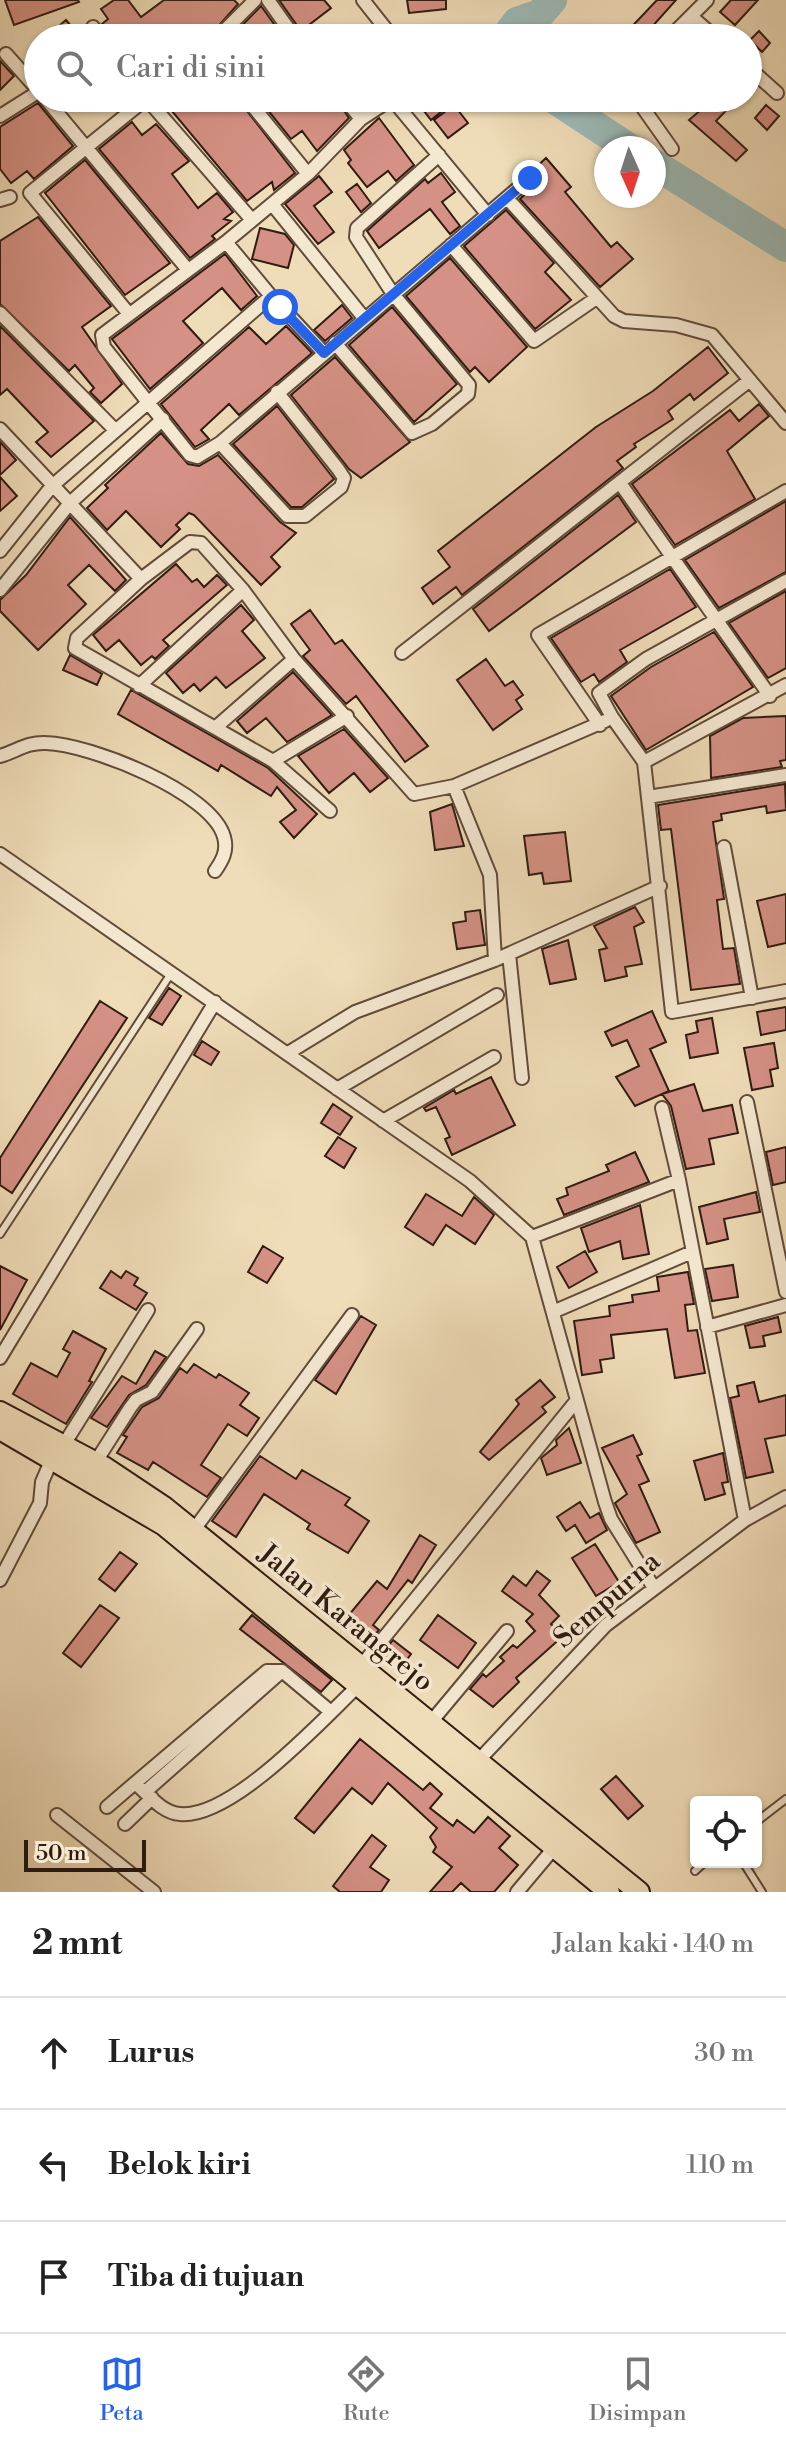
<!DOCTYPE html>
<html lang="id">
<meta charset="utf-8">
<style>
:root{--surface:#fff;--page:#f6f6f6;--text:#222;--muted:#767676;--line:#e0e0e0;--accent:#2563eb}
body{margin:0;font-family:"Libre Bodoni",serif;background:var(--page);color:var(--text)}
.controls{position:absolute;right:24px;bottom:24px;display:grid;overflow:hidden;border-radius:8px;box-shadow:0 2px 6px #0004}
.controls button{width:72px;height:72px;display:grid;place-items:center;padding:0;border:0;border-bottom:2px solid var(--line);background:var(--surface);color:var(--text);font:40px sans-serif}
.compass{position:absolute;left:594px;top:136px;width:72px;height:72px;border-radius:50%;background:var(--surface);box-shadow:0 2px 6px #0004;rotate:177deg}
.scale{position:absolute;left:24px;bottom:20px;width:122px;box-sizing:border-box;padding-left:8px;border:4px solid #301b10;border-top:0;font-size:22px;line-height:28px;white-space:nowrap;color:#301b10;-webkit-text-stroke:6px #f5e8d1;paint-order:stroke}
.stop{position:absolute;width:24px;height:24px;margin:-18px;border:6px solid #2563eb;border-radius:50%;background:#fff}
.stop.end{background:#2563eb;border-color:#fff;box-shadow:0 2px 8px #0008}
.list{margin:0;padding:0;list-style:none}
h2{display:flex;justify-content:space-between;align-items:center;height:104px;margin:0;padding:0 32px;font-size:34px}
h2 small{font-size:26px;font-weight:400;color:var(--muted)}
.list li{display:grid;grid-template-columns:52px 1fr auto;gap:24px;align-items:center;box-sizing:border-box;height:112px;padding:0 32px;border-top:2px solid var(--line)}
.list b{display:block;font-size:30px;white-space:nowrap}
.list em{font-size:26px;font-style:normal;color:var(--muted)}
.icon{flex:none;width:44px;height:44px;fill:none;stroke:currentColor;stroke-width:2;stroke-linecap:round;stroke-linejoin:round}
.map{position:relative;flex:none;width:786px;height:1892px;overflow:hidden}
.search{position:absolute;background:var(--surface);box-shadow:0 2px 6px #0004;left:24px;right:24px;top:24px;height:88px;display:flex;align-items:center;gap:20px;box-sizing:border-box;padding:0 28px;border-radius:44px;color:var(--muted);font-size:30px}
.sheet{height:440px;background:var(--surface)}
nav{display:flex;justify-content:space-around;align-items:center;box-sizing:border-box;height:112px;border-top:2px solid var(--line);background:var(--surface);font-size:22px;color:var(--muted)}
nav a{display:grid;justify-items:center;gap:4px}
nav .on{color:var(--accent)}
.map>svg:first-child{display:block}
</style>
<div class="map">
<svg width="786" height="1892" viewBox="0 0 786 1892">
<rect width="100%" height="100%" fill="#efdcb8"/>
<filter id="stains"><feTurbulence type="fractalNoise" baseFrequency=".0025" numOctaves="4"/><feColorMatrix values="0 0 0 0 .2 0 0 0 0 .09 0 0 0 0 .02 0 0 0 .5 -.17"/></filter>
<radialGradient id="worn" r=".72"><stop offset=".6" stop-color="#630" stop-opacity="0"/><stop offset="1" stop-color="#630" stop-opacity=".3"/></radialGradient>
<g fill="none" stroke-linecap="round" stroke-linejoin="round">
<path stroke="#9cbab7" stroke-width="30" d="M505,38L517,22L540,14L552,0
M553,98L629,148
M654,164L786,247"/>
</g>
<path fill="#d59185" stroke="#301b10" stroke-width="2" d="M5,0H78L79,2L14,25Z
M114,0H128L141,17L164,0H234L238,4L208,38H112L102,24L108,19L101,9Z
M279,0H324L331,8L301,31Z
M407,0H446V9L409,13Z
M657,0H676L642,38H621Z
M731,0H758L735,25L720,12Z
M261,6L284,38H230Z
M66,20L81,38H45Z
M759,31L770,43L762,52L750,40Z
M0,61L14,76L0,90Z
M161,98H237L295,173L274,190L272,182L247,201Z
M258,98H335L349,118L317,151L302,131L291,139Z
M414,98H433L442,111L431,120Z
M715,98H738L716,121L747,150L736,161L689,120Z
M38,103L73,146L34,179L27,171L11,183L0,169V127Z
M454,105L468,123L448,138L434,120Z
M766,105L779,116L767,130L755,118Z
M379,118L414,165L396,181L388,171L367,187L348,163L351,160L344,150Z
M132,122L142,135L156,124L189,161L172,174L198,208L217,193L233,212L224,219L231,221L212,236L215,239L190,258L99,149Z
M546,158L571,187L565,192L611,247L617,242L633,259L600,287L520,199L538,182L533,170Z
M85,160L170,263L125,295L45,193Z
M441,173L455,192L442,202L460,226L450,234L430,209L379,248L367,231L425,179L428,183Z
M319,176L332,192L314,206L334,232L318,244L285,204Z
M357,184L371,203L361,212L346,192Z
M506,210L554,263L545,272L571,300L535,329L464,246Z
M38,217L111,306L82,327L122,384L101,403L90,392L94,388L75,365L69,371L0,304V241Z
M260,228L285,234L294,245L288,268L252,259Z
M225,254L257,296L241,310L222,288L183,321L203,343L150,389L112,339Z
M450,258L527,347L489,382L475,367L470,372L406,296Z
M342,305L352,318L325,341L314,330Z
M392,307L457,384L414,422L349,345Z
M0,326L94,421L51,457L36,442L48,432L7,389L0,395Z
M286,326L312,353L239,415L229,404L201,430L209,439L195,447L161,404L249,327L266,344Z
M708,347L728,373L694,400L690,394L668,411L673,419L634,444L636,447L617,461L623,468L462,595L456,587L433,604L422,588L450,567L438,551L596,427L653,391Z
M335,357L410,442L361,478L349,469L291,395Z
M759,404L769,416L727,451L755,499L675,545L632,484L730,410L739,421Z
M277,406L334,479L302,507H291L233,444Z
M161,433L188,464L199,466L218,455L280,522L296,533L271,557L280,567L261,585L194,515L189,513L176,525L180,529L161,547L126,511L107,530L87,508L108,488L105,485Z
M0,442L16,460L0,475Z
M0,477L17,496L0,511Z
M618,495L636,522L489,631L473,609Z
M786,501V572L719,608L685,560Z
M70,517L126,580L115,591L89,565L68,585L86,604L38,650L0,611V600L26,575Z
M176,564L192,582L197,579L204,587L217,575L227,585L163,640L169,646L155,659L152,656L141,665L119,640L106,651L93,635Z
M670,569L696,607L620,650L627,662L599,682L594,674L581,682L551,638Z
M786,591V668L768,678L729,623Z
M241,605L254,620L242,631L265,658L226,688L216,677L200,691L194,684L183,693L166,673Z
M310,610L335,644L342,640L428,746L405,762L356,696L346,704L303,656L310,650L291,624Z
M714,632L753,687L646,750L611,696L651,667Z
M70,655L102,674L97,685L63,670Z
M486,659L505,686L513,681L523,695L516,700L522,709L493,730L457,680Z
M293,672L332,715L287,742L266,718L247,733L237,721Z
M131,690L268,768L317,814L294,838L280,822L296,810L277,787L271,796L221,765L218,771L118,714Z
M786,716V760L780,761L782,767L711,778L710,736L743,718Z
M344,729L388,778L370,792L354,773L329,793L298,756Z
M785,784L786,810L767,813L766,806L721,814L722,820L713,822L724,899L717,900L723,949L734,948L740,984L691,990L671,829L661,830L658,805Z
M452,804L464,846L435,850L430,812Z
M565,832L571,881L544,884L542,873L529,875L524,836Z
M786,894V943L768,947L757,901Z
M635,907L644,922L634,927L642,964L625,967L627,976L605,981L599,950L607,948L594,926Z
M480,910L485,945L457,949L453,923L466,921L465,912Z
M568,940L576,979L550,984L542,949Z
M169,988L181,996L162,1025L149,1018Z
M100,1001L127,1018L12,1193L0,1185V1158Z
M786,1007V1030L761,1035L757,1012Z
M652,1011L666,1042L650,1049L669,1091L635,1106L616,1077L639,1066L627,1040L612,1046L605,1032Z
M712,1018L718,1053L690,1058L686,1035L698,1032L696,1021Z
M202,1041L219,1052L211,1065L194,1055Z
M774,1043L778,1068L770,1070L773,1086L752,1090L744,1048Z
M491,1077L515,1125L452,1155L445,1139L450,1137L436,1107L426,1111L424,1108L454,1090L456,1094Z
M694,1084L703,1111L732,1105L738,1133L709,1139L714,1164L686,1169L671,1106L662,1094Z
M333,1104L352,1117L340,1135L321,1123Z
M338,1137L356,1148L344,1168L325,1156Z
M786,1147V1182L773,1185L766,1152Z
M635,1152L649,1182L564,1215L557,1199L568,1195L566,1188L609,1171L606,1165Z
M756,1192L760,1212L724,1219L728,1239L707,1244L699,1207Z
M426,1194L462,1216L474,1197L494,1215L475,1244L446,1225L433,1245L405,1227Z
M640,1205L649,1254L623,1259L620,1241L589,1252L581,1228Z
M263,1246L283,1258L267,1283L248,1272Z
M585,1251L597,1272L569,1288L557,1267Z
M733,1265L738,1297L712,1301L705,1269Z
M0,1266L27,1280L0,1330Z
M111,1271L121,1278L126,1271L138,1278L134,1285L147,1293L136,1310L100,1288Z
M688,1272L694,1304L685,1305L688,1331L697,1330L705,1373L675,1378L667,1329L611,1335L614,1358L600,1360L602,1372L582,1375L574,1321L610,1316L609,1306L633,1302L632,1295L659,1291L657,1277Z
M361,1316L376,1325L336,1394L315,1380Z
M778,1317L781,1332L763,1336L765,1346L750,1348L745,1326Z
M73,1331L106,1349L89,1381L92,1382L66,1424L13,1394L31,1363L57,1377L70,1353L63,1349Z
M155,1351L166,1357L146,1385L129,1395L107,1427L91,1418L122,1376L136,1384Z
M194,1364L216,1378L219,1374L249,1393L240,1405L259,1418L247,1436L228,1424L201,1465L221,1478L207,1497L153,1462L148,1470L117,1453L127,1437L123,1435L142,1407L159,1398L180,1368L187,1373Z
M540,1380L555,1397L542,1407L546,1412L489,1460L480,1452L519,1404L516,1400Z
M754,1382L759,1402L786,1395V1435L765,1439L773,1472L746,1478L730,1398L739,1396L737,1386Z
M569,1428L581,1463L547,1475L541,1458L557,1445L556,1440Z
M633,1435L642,1454L637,1456L649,1481L639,1485L660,1532L636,1543L615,1503L627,1494L602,1448Z
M723,1453L728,1482L722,1483L725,1494L705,1500L694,1461Z
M260,1456L296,1479L302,1470L350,1498L345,1505L369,1521L348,1553L307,1529L310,1524L264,1494L236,1537L212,1521Z
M580,1502L590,1518L599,1513L607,1530L586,1543L575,1525L566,1531L557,1517Z
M420,1535L436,1545L412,1583L408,1580L373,1625L379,1630L369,1642L343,1622L377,1581L387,1589Z
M595,1544L619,1582L596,1596L572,1558Z
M120,1552L137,1564L115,1591L99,1579Z
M537,1571L550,1581L539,1595L559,1616L551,1624L563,1636L516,1678L519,1682L493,1707L470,1689L483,1674L486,1677L504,1661L500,1657L513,1645L517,1648L535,1631L526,1621L533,1614L502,1591L513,1576L526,1586Z
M100,1605L119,1618L81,1667L63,1653Z
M252,1615L332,1680L321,1692L240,1629Z
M438,1615L476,1643L458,1668L420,1640Z
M393,1640L411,1654L400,1669L381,1655Z
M360,1739L423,1790L430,1783L442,1794L430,1808L453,1826L457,1820L474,1833L488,1817L510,1836L499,1848L518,1865L494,1892H471L461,1883L452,1892H430L452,1867L433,1852L436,1847L430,1837L437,1828L388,1783L372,1804L352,1788L314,1833L295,1818Z
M616,1776L643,1806L628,1819L601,1789Z
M372,1835L386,1846L370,1867L389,1880L381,1892H340L333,1886Z"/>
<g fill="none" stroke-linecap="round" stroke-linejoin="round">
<g stroke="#604b3a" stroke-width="10">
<path id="lane" d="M0,1234L172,972
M756,1822L786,1799
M743,1862L762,1892
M695,1871L705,1862"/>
</g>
<g stroke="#604b3a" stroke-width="16">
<path id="street" d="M268,0L295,38
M363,0L393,38
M692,17L716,38
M93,27L101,38
M217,38L255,0
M669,38L707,0
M6,54L38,90
M748,67L777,93
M45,98L188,270
M146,98L252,220
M246,98L308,174
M344,98L361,119
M393,98L361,119L308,174L226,242L102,335L104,347L190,455L197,457L220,443L530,178
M636,98L672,149
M392,99L488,215
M0,116L38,92
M507,198L614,316L624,321L676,325L712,335L786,423
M0,200L10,197
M272,204L364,318
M226,242L275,301
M451,245L534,341L595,299
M0,313L114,429
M129,314L30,193L147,98
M335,343L412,433L432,424L468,394L469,385L393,294L356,237L357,228L439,155
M0,429L141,579
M220,443L287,516H305L341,487L344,478L338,469L277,392
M620,483L770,696
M0,551L52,486L271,296L324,353
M786,581L646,659L599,693L612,717L644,762L672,1012L786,991
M0,590L70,503L163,419
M402,653L750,380
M139,686L243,590
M600,725L538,635L786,491
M215,728L294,659
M0,756C17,751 27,742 46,743C89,744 212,792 224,837C228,851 222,861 215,871
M273,761L347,716
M644,762L786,685
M454,786L605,721
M648,797L786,775
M330,811L273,761L75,648L77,638L141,579L190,542L201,543L243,590L294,659L414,794L454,786L490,875L495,960
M724,847L752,998
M0,854L470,1181L532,1237L605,1502L611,1519L654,1588
M509,954L522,1078
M288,1053L355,1012L495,960L660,886
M337,1089L497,995
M747,1102L786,1292
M662,1108L679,1180L745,1520
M383,1121L494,1057
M532,1237L679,1180
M555,1311L692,1252
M707,1327L786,1305
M0,1358L215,1002
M63,1446L148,1310
M95,1463L130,1408L136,1400L152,1392L197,1329
M193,1531L352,1315
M0,1580L40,1503L42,1482L52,1459
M361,1666L577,1400
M431,1722L507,1631
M479,1760L606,1625L745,1520L786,1497
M135,1783L267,1671H282L331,1712
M145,1792L282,1671
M107,1807L135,1783C148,1794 162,1813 180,1814C232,1819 322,1720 358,1686
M57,1815L154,1892
M125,1824L152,1798
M517,1892L554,1848"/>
</g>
<g stroke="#301b10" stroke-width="24">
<path id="primary" d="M0,1412L104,1467L164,1507L639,1892
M0,1429L164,1525L609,1892"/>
</g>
<use href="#lane" stroke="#f5e8d1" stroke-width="6"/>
<use href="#street" stroke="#f5e8d1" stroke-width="12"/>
<use href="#primary" stroke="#efdcb8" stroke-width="20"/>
</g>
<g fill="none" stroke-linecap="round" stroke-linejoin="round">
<path stroke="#2563eb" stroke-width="10" d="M280,307L324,353L530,178"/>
</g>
<g text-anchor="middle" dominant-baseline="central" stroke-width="7" stroke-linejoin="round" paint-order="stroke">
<g font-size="28" fill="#301b10" stroke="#f5e8d1">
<text transform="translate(607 1600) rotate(-41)">Sempurna</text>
<text transform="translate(346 1618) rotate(39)">Jalan Karangrejo</text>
</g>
</g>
<rect width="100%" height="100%" filter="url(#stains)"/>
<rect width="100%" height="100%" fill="url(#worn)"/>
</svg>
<div class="controls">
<button><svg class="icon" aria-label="locate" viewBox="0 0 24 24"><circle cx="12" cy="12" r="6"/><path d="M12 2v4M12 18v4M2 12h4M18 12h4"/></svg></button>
</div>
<svg class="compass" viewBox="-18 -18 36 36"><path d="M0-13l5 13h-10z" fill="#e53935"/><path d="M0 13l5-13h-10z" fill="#767676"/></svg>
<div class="scale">50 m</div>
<div class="stop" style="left:280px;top:307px"></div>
<div class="stop end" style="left:530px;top:178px"></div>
<div class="search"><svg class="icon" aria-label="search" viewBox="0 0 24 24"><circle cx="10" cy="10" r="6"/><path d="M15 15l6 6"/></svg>Cari di sini</div>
</div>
<section class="sheet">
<h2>2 mnt<small>Jalan kaki · 140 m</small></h2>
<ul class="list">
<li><svg class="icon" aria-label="ahead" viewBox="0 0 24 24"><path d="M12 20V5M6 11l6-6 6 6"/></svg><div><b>Lurus</b></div><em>30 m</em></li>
<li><svg class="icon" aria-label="left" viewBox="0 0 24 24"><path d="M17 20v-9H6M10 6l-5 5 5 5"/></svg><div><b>Belok kiri</b></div><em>110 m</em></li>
<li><svg class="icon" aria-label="arrive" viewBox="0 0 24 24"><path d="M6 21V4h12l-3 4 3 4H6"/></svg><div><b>Tiba di tujuan</b></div></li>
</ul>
</section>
<nav>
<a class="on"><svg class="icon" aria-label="map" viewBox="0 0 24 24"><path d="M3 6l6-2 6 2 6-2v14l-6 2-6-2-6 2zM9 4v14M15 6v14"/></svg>Peta</a>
<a><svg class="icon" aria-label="directions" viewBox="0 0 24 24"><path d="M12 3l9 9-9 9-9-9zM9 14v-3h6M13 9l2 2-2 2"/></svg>Rute</a>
<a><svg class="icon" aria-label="saved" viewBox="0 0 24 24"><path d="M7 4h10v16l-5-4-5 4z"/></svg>Disimpan</a>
</nav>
